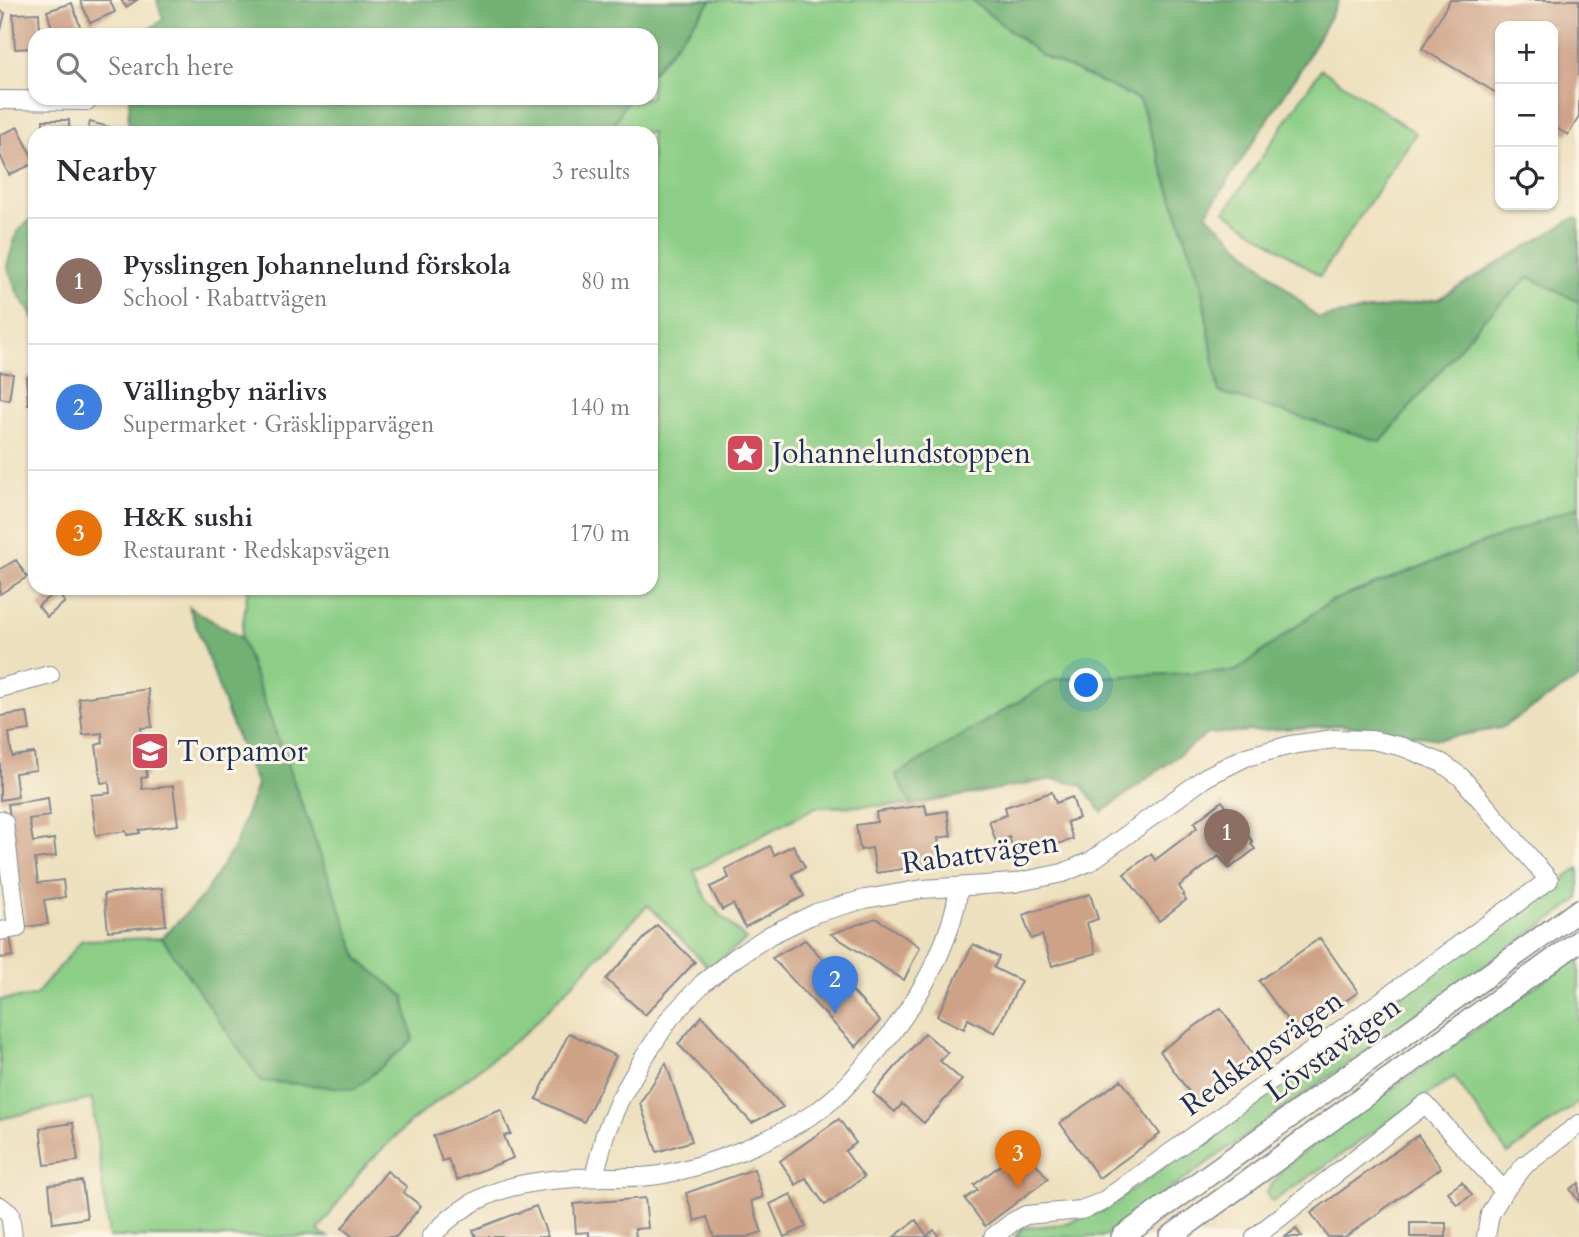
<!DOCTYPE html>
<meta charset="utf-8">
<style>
:root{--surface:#fff;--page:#f7f7f7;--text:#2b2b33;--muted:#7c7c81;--line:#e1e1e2;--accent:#b45309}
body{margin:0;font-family:Cardo,serif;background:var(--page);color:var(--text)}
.controls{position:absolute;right:21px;top:21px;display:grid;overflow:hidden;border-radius:14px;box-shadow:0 2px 5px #0004}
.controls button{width:63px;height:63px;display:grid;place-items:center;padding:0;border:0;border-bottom:2px solid var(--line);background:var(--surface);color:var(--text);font:35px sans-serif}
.you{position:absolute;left:1087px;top:686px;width:24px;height:24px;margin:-18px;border:5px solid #fff;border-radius:50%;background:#1a73e8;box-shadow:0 0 0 10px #1a73e833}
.badge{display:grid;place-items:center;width:46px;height:46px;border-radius:50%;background:var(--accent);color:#fff;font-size:23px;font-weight:700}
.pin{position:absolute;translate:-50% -58px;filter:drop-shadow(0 2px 4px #0008)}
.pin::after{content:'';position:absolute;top:37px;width:24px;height:21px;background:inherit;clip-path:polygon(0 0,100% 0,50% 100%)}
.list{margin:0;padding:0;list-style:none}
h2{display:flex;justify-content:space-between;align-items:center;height:91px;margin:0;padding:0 28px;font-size:30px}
h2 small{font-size:23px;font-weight:400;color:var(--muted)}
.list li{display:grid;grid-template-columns:46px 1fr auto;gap:21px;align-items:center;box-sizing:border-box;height:126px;padding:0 28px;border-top:2px solid var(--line)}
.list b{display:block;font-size:26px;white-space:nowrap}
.list p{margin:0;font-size:23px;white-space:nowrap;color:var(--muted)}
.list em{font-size:23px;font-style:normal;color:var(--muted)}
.icon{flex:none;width:38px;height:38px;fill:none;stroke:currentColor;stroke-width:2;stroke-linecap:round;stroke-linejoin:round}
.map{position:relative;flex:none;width:1579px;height:1237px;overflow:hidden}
.search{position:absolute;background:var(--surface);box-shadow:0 2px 5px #0004;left:28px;top:28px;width:630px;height:77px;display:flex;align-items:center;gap:18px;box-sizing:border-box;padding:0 24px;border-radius:21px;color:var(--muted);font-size:26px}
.panel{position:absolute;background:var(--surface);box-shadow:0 2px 5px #0004;left:28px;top:126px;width:630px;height:469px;border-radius:21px}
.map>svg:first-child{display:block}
</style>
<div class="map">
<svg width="1579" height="1237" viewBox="0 0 1579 1237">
<rect width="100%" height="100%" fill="#fcf5e5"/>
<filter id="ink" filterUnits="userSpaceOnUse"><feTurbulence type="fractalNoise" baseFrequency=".0143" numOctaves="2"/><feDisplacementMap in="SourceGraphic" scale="14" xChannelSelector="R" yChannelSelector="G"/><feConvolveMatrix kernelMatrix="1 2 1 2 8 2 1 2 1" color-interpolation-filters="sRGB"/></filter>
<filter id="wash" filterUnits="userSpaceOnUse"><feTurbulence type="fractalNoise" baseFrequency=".00686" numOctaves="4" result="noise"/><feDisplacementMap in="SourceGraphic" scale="28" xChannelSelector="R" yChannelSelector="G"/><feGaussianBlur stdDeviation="1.57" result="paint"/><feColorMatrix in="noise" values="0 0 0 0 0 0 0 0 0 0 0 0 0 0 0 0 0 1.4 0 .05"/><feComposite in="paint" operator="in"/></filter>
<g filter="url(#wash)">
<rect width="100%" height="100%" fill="#ede0be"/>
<path fill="#8cce86" stroke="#547e72" stroke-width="2" d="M712,0H971L1041,55L1140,100L1201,284L1219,392L1481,322L1529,276L1579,302V506L1329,602L1236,671L1056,679L896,775L912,805L816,807L694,871L707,901L746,940L709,968L648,905L523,1035L409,1123L362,1169L318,1231L328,1237H109L92,1099L0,1119V1000L35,996L82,940L162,938L262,1081L404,996L359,960L241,638L248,588H651V133H610L623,107L631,98H651V74Z
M1321,69L1416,133L1320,276L1225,212Z
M1579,868V899L1103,1237H1015L1022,1228L1063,1224L1104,1210Z
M1579,955V1102L1508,1154L1454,1077L1272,1202L1266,1193L1286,1165Z"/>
<path fill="#71b173" stroke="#467068" stroke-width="2" d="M157,0H712L651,74V35H140L163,20Z
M971,0H1339L1302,67L1206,214L1318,318L1438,299L1574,218L1579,220V302L1529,277L1481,322L1381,442L1219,392L1201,284L1140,100L1041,55Z
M130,98H631L623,107L610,133H127Z
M35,216V320L18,294L7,266L17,232Z
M1579,506V678L1501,728L1439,739L1342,725L1207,734L1102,812L1081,785L1053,779L912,805L896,775L1056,679L1236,671L1329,602Z
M189,607L241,638L359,960L404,996L413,1040L355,1089L261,1081L162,938L203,896L234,847L257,785L229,717L211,666Z"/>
<g id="blocks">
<path fill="#cea287" d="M80,0H110L115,12L90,23Z
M121,0H137L126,7Z
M1450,0H1579V117L1568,135L1553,126V26H1500V95L1422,49Z
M72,3L83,35H54L47,11Z
M0,11L5,13L1,30H0Z
M39,13L40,35H35V48L15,49L13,14Z
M43,120H69V133H43Z
M90,122L113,128L112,133H87Z
M18,127L35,163L9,175L0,155V135Z
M0,372L13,374L9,400L0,398Z
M35,376V404H28L26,377Z
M16,560L27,577L0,594V569Z
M56,591L65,602L47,617L38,606Z
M148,689L152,727L141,728L147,777L141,778L142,789L173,786L178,825L139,830L140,833L127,835L126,831L96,835L91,795L110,793L109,782L101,783L96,745L103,743L102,733L83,735L79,698Z
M27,712L30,730L9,733L12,756L34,753L36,770L15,773L18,797L0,800V716Z
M1052,792L1056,803L1072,797L1079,818L1067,822L1073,839L1016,858L1009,837L996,842L989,821L1007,815L1005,807Z
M48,798L50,816L29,819L33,842L54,839L56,856L35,859L38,883L63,880L65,897L44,900L48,924L26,927L8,804Z
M1222,801L1253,842L1251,844L1255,849L1229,869L1219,856L1179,886L1184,894L1182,895L1186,900L1159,921L1124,874L1151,854L1155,860L1197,828L1194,823Z
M925,805L927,814L947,811L951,836L938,838L942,863L876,873L872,848L860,850L856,825L877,822L876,812Z
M793,845L805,867L792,874L804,896L745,927L733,904L722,910L710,887L729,878L725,869L770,846L774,855Z
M162,888L166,925L108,931L104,894Z
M1090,894L1098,919L1087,923L1096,953L1052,966L1042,935L1031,939L1023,915Z
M876,918L920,947L904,980L831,934Z
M657,925L695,962L645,1015L606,979Z
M10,936L13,956L0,958V937Z
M1320,938L1358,992L1298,1035L1259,981Z
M805,940L880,1021L856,1047L772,958Z
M973,944L999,957L994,968L1021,981L995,1033L968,1019L964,1029L937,1016Z
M1221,1008L1259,1063L1199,1106L1160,1051Z
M702,1016L725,1042L783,1107L752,1123L678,1044Z
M569,1033L616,1056L584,1122L536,1099Z
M925,1033L948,1053L940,1061L962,1080L924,1123L902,1104L895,1112L873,1093Z
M666,1063L692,1141L657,1152L640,1103Z
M1121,1080L1160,1134L1099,1178L1060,1123Z
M501,1110L511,1134L504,1136L513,1158L457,1180L448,1159L442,1161L433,1136Z
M839,1119L856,1143L845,1151L864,1177L825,1205L806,1178L796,1185L780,1161Z
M73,1123L78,1161L45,1165L40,1128Z
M1418,1135L1441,1168L1345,1237H1328L1311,1213Z
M1028,1153L1048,1179L985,1226L965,1199L978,1190L974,1185L1014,1155L1017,1160Z
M754,1169L763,1197L751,1201L762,1232L747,1237H714L707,1217L695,1221L686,1193Z
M387,1171L407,1187L403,1192L421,1206L396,1237H353L342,1228Z
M82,1181L87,1218L53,1223L49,1185Z
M1462,1182L1472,1195L1457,1205L1448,1192Z
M1579,1183V1202L1570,1189Z
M791,1194L806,1227L784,1237L770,1204Z
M645,1198L648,1228L635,1229L636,1237H589V1232L576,1233L574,1204Z
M536,1206L548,1237H476L473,1230Z
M916,1220L927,1236L934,1230L939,1237H894Z
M1410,1223H1446V1237H1410Z
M1296,1229L1302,1237H1285Z"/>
</g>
</g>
<g filter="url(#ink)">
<use href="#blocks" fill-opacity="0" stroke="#84888e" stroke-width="2"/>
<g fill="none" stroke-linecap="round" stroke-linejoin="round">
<g stroke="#84888e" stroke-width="20">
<path id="minor" d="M0,100L87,101
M0,688L50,675
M0,820L4,822L17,928L0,931
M594,1177L605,1134L620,1099L643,1059L670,1018L703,983L735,958L770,935L816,913L865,899L923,889L1014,883L1063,873L1091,861L1206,777L1246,757L1291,745L1334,739L1372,740L1403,747L1442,763L1461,777L1549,880L1102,1202L1081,1210L1026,1215L1014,1221L993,1237
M0,1206L10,1214L13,1237
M431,1237C480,1182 537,1179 606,1177C623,1177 642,1178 659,1175C710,1166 773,1141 816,1112C836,1099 851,1081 866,1064C910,1014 949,955 959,888
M1255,1237L1425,1104L1504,1191
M1486,1237L1490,1214L1504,1191L1525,1165L1579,1124"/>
</g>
<g stroke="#84888e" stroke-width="24">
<path id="tertiary" d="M1122,1237L1579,910
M1170,1237L1579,941"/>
</g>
<use href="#minor" stroke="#fff" stroke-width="18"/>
<use href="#tertiary" stroke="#fff" stroke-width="21"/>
</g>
</g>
<defs>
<g id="sight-square" transform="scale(2.0125)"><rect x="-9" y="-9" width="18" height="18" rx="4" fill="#d1495b" stroke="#fcf5e5"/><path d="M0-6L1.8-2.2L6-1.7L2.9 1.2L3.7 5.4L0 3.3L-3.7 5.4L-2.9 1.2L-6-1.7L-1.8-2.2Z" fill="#fff"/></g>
<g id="school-square" transform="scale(2.0125)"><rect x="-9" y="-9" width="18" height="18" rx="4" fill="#d1495b" stroke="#fcf5e5"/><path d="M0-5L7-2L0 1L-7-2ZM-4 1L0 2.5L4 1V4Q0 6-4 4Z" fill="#fff"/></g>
</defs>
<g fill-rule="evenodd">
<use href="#sight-square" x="745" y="453"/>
<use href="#school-square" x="150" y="751"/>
</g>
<g text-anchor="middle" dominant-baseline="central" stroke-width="6" stroke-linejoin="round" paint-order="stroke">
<g font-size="30" fill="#1b2f5e" stroke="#fcf5e5" text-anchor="start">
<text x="772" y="453">Johannelundstoppen</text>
<text x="177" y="751">Torpamor</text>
</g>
<g font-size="30" fill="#1b2f5e" stroke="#fcf5e5">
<text transform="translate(980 853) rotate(-8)">Rabattvägen</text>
<text transform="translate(1333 1049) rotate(-36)">Lövstavägen</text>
<text transform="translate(1262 1053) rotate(-36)">Redskapsvägen</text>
</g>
</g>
</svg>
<div class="controls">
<button>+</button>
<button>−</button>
<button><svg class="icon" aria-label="locate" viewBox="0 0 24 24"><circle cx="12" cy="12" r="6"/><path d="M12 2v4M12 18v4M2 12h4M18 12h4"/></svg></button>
</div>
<div class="you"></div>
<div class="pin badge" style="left:1227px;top:867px;background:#8d6e63">1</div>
<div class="pin badge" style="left:835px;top:1014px;background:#3f7fe0">2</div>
<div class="pin badge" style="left:1018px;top:1188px;background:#e8710a">3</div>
<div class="search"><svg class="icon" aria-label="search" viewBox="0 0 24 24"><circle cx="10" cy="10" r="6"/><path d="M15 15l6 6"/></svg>Search here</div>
<section class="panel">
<h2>Nearby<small>3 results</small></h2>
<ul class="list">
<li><span class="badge" style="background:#8d6e63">1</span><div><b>Pysslingen Johannelund förskola</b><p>School · Rabattvägen</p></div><em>80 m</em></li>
<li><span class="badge" style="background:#3f7fe0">2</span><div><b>Vällingby närlivs</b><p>Supermarket · Gräsklipparvägen</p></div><em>140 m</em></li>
<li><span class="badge" style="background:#e8710a">3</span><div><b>H&amp;K sushi</b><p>Restaurant · Redskapsvägen</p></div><em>170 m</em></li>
</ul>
</section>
</div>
